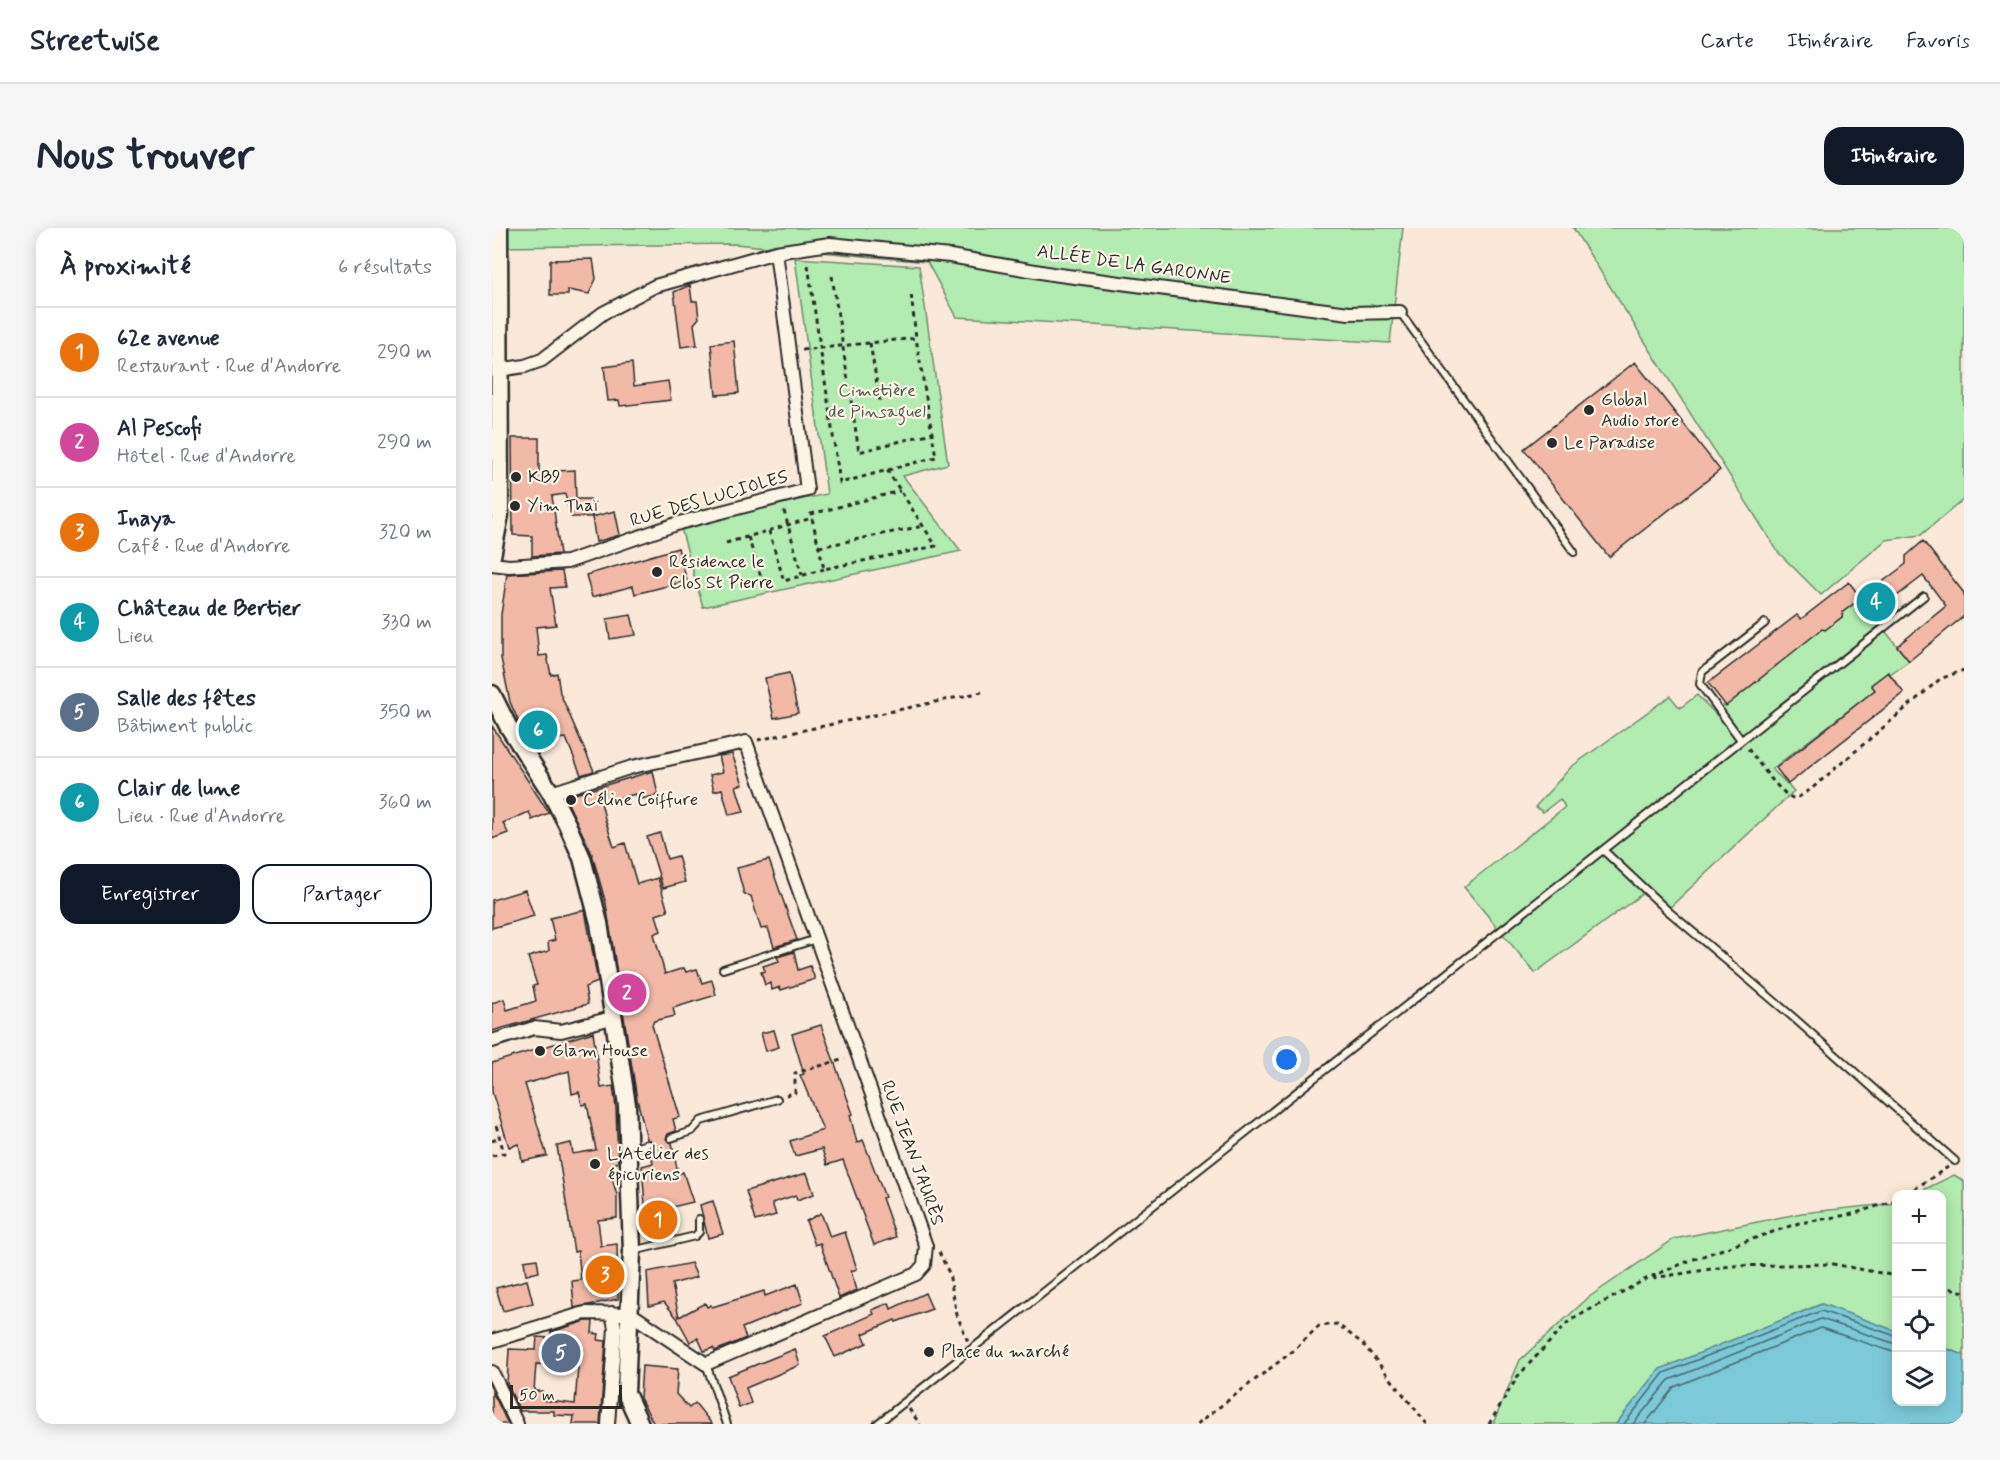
<!DOCTYPE html>
<html lang="fr">
<meta charset="utf-8">
<style>
:root{--surface:#fff;--page:#f6f6f7;--text:#1f2937;--muted:#747a83;--line:#e0e1e3;--accent:#111827}
body{margin:0;font-family:Mynerve,sans-serif;background:var(--page);color:var(--text)}
.controls{position:absolute;right:18px;bottom:18px;display:grid;overflow:hidden;border-radius:12px;box-shadow:0 3px 15px #0003}
.controls button{width:54px;height:54px;display:grid;place-items:center;padding:0;border:0;border-bottom:2px solid var(--line);background:var(--surface);color:var(--text);font:30px sans-serif}
.scale{position:absolute;left:18px;bottom:15px;width:112px;box-sizing:border-box;padding-left:6px;border:3px solid #2b2b2b;border-top:0;font-size:16px;line-height:21px;white-space:nowrap;color:#2b2b2b;-webkit-text-stroke:4px #fcf5e5;paint-order:stroke}
.you{position:absolute;left:795px;top:832px;width:21px;height:21px;margin:-15px;border:4px solid #fff;border-radius:50%;background:#1a73e8;box-shadow:0 0 0 9px #1a73e833}
.badge{display:grid;place-items:center;width:39px;height:39px;border-radius:50%;background:var(--accent);color:#fff;font-size:20px;font-weight:700}
.pin{position:absolute;translate:-50% -50%;border:3px solid #fff;box-shadow:0 2px 6px #0006}
.list{margin:0;padding:0;list-style:none}
h2{display:flex;justify-content:space-between;align-items:center;height:78px;margin:0;padding:0 24px;font-size:26px}
h2 small{font-size:20px;font-weight:400;color:var(--muted)}
.list li{display:grid;grid-template-columns:39px 1fr auto;gap:18px;align-items:center;box-sizing:border-box;height:90px;padding:0 24px;border-top:2px solid var(--line)}
.list b{display:block;font-size:22px;white-space:nowrap}
.list p{margin:0;font-size:20px;white-space:nowrap;color:var(--muted)}
.list em{font-size:20px;font-style:normal;color:var(--muted)}
.actions{display:flex;gap:12px;padding:18px 24px}
.actions a{flex:1;padding:14px 0;border:2px solid var(--accent);border-radius:18px;text-align:center;font-size:21px;color:var(--accent)}
.actions .main{background:var(--accent);color:#fff}
.icon{flex:none;width:33px;height:33px;fill:none;stroke:currentColor;stroke-width:2;stroke-linecap:round;stroke-linejoin:round}
.map{position:relative;flex:none;width:1472px;height:1196px;overflow:hidden;border-radius:18px}
header{display:flex;align-items:center;gap:36px;box-sizing:border-box;height:84px;padding:0 30px;background:var(--surface);border-bottom:2px solid var(--line)}
header strong{font-size:28px}
nav{display:flex;gap:33px;margin-inline-start:auto;font-size:21px}
.intro{display:flex;align-items:center;justify-content:space-between;box-sizing:border-box;height:144px;padding:0 36px}
h1{margin:0;font-size:42px}
.button{padding:15px 27px;border-radius:18px;background:var(--accent);color:#fff;font-size:21px;font-weight:700}
main{display:flex;gap:36px;padding:0 36px}
aside{flex:1;background:var(--surface);border-radius:18px;box-shadow:0 3px 15px #0003}
.map>svg:first-child{display:block}
</style>
<header>
<strong>Streetwise</strong>
<nav><a>Carte</a><a>Itinéraire</a><a>Favoris</a></nav>
</header>
<div class="intro"><h1>Nous trouver</h1><a class="button">Itinéraire</a></div>
<main>
<aside>
<h2>À proximité<small>6 résultats</small></h2>
<ul class="list">
<li><span class="badge" style="background:#e8710a">1</span><div><b>62e avenue</b><p>Restaurant · Rue d'Andorre</p></div><em>290 m</em></li>
<li><span class="badge" style="background:#d1479c">2</span><div><b>Al Pescofi</b><p>Hôtel · Rue d'Andorre</p></div><em>290 m</em></li>
<li><span class="badge" style="background:#e8710a">3</span><div><b>Inaya</b><p>Café · Rue d'Andorre</p></div><em>320 m</em></li>
<li><span class="badge" style="background:#0f9aa8">4</span><div><b>Château de Bertier</b><p>Lieu</p></div><em>330 m</em></li>
<li><span class="badge" style="background:#5c6f8a">5</span><div><b>Salle des fêtes</b><p>Bâtiment public</p></div><em>350 m</em></li>
<li><span class="badge" style="background:#0f9aa8">6</span><div><b>Clair de lune</b><p>Lieu · Rue d'Andorre</p></div><em>360 m</em></li>
</ul>
<div class="actions"><a class="main">Enregistrer</a><a>Partager</a></div>
</aside>
<div class="map">
<svg width="1472" height="1196" viewBox="0 0 1472 1196">
<rect width="100%" height="100%" fill="#fae9d8"/>
<filter id="ink" filterUnits="userSpaceOnUse"><feTurbulence type="fractalNoise" baseFrequency=".0167" numOctaves="2"/><feDisplacementMap in="SourceGraphic" scale="12" xChannelSelector="R" yChannelSelector="G"/><feConvolveMatrix kernelMatrix="1 2 1 2 8 2 1 2 1" color-interpolation-filters="sRGB"/></filter>
<g filter="url(#ink)">
<path fill="#b2ecb0" stroke="#6e8c6e" stroke-width="1.5" d="M0,0H911L898,115L465,89L435,34L243,16L0,19Z
M1081,0H1472V271L1429,307L1394,312L1329,367L1286,324Z
M303,30L427,38L456,236L411,248L469,323L211,379L188,297L335,266Z
M1368,371L1417,433L1398,446L1396,444L1383,462L1280,541L1302,563L1175,682L1150,666L1043,745L972,659L1073,579L1068,571L1051,584L1043,579L1079,539L1178,468L1188,480L1205,467L1245,508L1227,481L1330,401L1333,402L1350,389L1349,385Z
M1462,947L1472,953V1127L1450,1119V966H1423Z
M1404,975V1103L1329,1076L1168,1141L1124,1196H1001L1028,1132L1097,1069L1182,1011L1310,985Z"/>
<path fill="#7bc9d9" stroke="#5b8a93" stroke-width="1.5" d="M1330,1076L1404,1103V1174H1450V1119L1472,1127V1196H1124L1168,1141Z"/>
<g fill="none" stroke-linecap="round" stroke-linejoin="round">
<path stroke="#4b6a71" stroke-width="1.5" d="M1132,1196L1172,1145L1329,1083L1404,1108
M1141,1196L1177,1152L1329,1091L1404,1116
M1153,1196L1182,1159L1329,1100L1404,1125"/>
</g>
<path fill="#f1b9a6" stroke="#2b2b2b" stroke-width="1.5" fill-rule="evenodd" d="M101,31L104,51L97,66L76,62V67H58V32Z
M198,57L200,73H205L207,90L202,96L205,117L189,119L182,64Z
M242,113L247,165L224,167L219,116Z
M1143,134L1228,242L1117,329L1032,221Z
M140,135L142,158L176,153L179,172L128,178L127,172L116,173L112,139Z
M20,210H47V244L83,242L84,271H98L100,289H79L73,266L60,268L68,326L40,328V308L21,307Z
M123,283L128,307L104,314L100,289Z
M1431,313L1472,365V388L1417,433L1405,418L1454,378L1442,362L1431,348L1380,387L1368,371L1414,336V328Z
M186,320L195,353L143,366L141,358L100,369L94,347Z
M70,343L73,359L58,360L64,397L44,399L47,428L55,427L59,447L65,445L68,465L102,543L89,547L74,510L65,511L64,508L42,519L28,497L18,474L9,430V387L15,346Z
M1357,354L1369,370L1351,384L1350,389L1333,402L1330,401L1234,478L1216,455L1305,387L1309,391Z
M139,387L144,407L118,411L115,391Z
M1396,444L1412,465L1296,556L1284,540L1383,462L1379,457Z
M297,445L306,485L282,490L273,450Z
M0,498L57,585L40,592L37,584L11,595L16,605L0,611Z
M240,526L251,556L244,558L252,584L237,587L230,561L222,563L218,547L231,544L227,528Z
M161,543L166,567L145,572L144,566L109,574L113,591L122,619L133,615L145,656L166,650L176,683L164,687L169,703L162,706L173,746L192,740L194,744L205,741L210,755L220,752L224,767L181,780L183,788L162,793L160,797L188,889L181,891L184,903L176,906L174,911L180,915L186,946L191,944L201,974L176,980L182,1008L161,1013L158,1003H155L150,938L161,935L158,921L161,915L155,911L145,871L114,676L100,626L73,569Z
M168,605L175,631L186,628L193,654L171,660L155,609Z
M277,632L305,712L282,719L276,700L269,701L259,668L252,666L245,640Z
M33,662L42,688L0,700V672Z
M93,682L106,754L93,759L96,776L0,803V775L12,771L15,782L44,773L41,758L45,757L36,729L57,723L56,714L63,712L58,690Z
M302,724L306,742L318,738L323,751L289,762L288,759L280,762L279,755L273,757L269,744L273,743L271,738L287,733L285,729Z
M329,797L361,886L358,887L365,915L371,912L393,969L390,970L404,1009L382,1017L351,932L335,937L330,921L303,928L298,913L331,902L308,847L312,846L300,806Z
M282,802L287,819L274,823L269,805Z
M101,804L109,860L121,858L124,880L126,934L117,939L125,967V990L106,992L109,1018L125,1016L126,1071L82,1080L80,1053L89,1052L86,1023L82,1024L65,918L79,915L81,926L104,922L95,876L90,877L87,864L80,866L77,843L33,856L55,928L30,933L27,916L17,919L0,864V835Z
M315,945L322,966L305,972L304,967L280,975L284,987L263,993L254,963Z
M221,973L231,1006L216,1010L208,977Z
M329,985L338,1009L353,1004L365,1041L359,1043L365,1062L347,1070L328,1015L323,1017L314,993Z
M45,1031L47,1044L34,1047L32,1033Z
M199,1035L205,1049L180,1056L187,1089L213,1075L215,1079L219,1077L220,1079L272,1063L273,1068L305,1056L311,1075L250,1100L254,1110L223,1123L221,1120L212,1123L206,1110L198,1114L185,1090L172,1074L157,1078L155,1044Z
M35,1052L41,1075L11,1083L4,1060Z
M433,1065L440,1081L404,1094L403,1092L371,1106L375,1115L343,1129L333,1108L382,1086L380,1082L397,1075L399,1081Z
M94,1093H101L100,1105L107,1106L106,1112L114,1113L108,1196H81L82,1188L62,1187V1183H28L15,1156L17,1121L44,1122L45,1109L58,1110L59,1104ZM44,1136L86,1139L83,1176L49,1172L50,1163H42Z
M303,1121L308,1137L254,1160L259,1175L247,1180L236,1148Z
M150,1138L186,1141L184,1166L197,1180L203,1175L220,1196H162L148,1170Z
M0,1164L5,1173L16,1196H0Z"/>
<g fill="none" stroke-linecap="round" stroke-linejoin="round">
<g stroke="#2b2b2b" stroke-width="10">
<path id="lane" d="M908,84L1082,324
M1249,512L1208,456L1210,444L1273,395
M1111,622L1175,682L1302,790L1463,933
M231,741L324,711
M179,910L200,903L209,893L285,871
M137,921L156,916
M141,1023L203,1008L207,1004V991
M214,1136L235,1196
M385,1196L1432,368"/>
</g>
<g stroke="#2b2b2b" stroke-width="16">
<path id="street" d="M6,142L33,138L50,132L111,85L163,58L284,24L338,16L458,28L560,46L857,85L908,84
M0,336L17,338L75,334L187,295L315,262L284,24
M0,813L42,800L69,803L120,790
M0,1113L93,1085L139,1086L214,1136L424,1046L432,1037L434,1018L254,514L140,539L59,565
M0,1144L25,1196
M116,1196L123,1100L120,1085"/>
</g>
<g stroke="#2b2b2b" stroke-width="21">
<path id="secondary" d="M0,328L8,287L7,0
M0,466L16,498L59,565L75,596L90,630L107,695L135,877L140,1023L134,1165L148,1196"/>
</g>
<path stroke="#2b2b2b" stroke-width="3" stroke-dasharray="4.5 4.5" stroke-linecap="butt" d="M316,37L348,255L444,229L424,110
M340,48L367,224L440,205
M378,115L388,174
M310,122L424,110L419,65
M395,242L444,318L332,341L319,286L408,263
M292,283L310,347
M277,303L292,353L332,341
M256,309L269,349
M234,315L320,290
M327,319L431,298
M266,512L490,464
M1256,521C1265,532 1288,566 1301,570C1306,571 1313,565 1318,562L1448,451L1472,442
M294,867L303,865V845L353,831
M0,913L8,910
M0,928L12,925L4,897
M1415,966L1456,939
M447,1024L457,1045L465,1087L476,1114
M1161,1050L1239,1038L1341,1036L1404,1048
M1450,1058L1472,1064
M417,1181L428,1196
M705,1196L801,1123L827,1098L845,1096L871,1116L935,1196
M997,1196L1026,1148L1077,1093L1156,1050L1199,1032L1307,995L1361,986L1404,972"/>
<use href="#lane" stroke="#fcf5e5" stroke-width="6"/>
<use href="#street" stroke="#fcf5e5" stroke-width="12"/>
<use href="#secondary" stroke="#fcf5e5" stroke-width="16"/>
</g>
</g>
<g fill="#2b2b2b" stroke="#fcf5e5" stroke-width="2">
<circle cx="1097" cy="182" r="6"/>
<circle cx="1060" cy="215" r="6"/>
<circle cx="24" cy="249" r="6"/>
<circle cx="23" cy="278" r="6"/>
<circle cx="165" cy="344" r="6"/>
<circle cx="79" cy="572" r="6"/>
<circle cx="48" cy="823" r="6"/>
<circle cx="103" cy="936" r="6"/>
<circle cx="437" cy="1124" r="6"/>
</g>
<g text-anchor="middle" dominant-baseline="central" stroke-width="4.5" stroke-linejoin="round" paint-order="stroke">
<g font-size="18" fill="#2b2b2b" stroke="#fcf5e5">
<text transform="translate(642 37) rotate(8)">ALLÉE DE LA GARONNE</text>
<text transform="translate(217 271) rotate(-16)">RUE DES LUCIOLES</text>
<text transform="translate(420 925) rotate(70)">RUE JEAN JAURÈS</text>
</g>
<g font-size="18" fill="#4d5b4c" stroke="#fcf5e5">
<text x="385" y="163">Cimetière<tspan x="385" dy="21">de Pinsaguel</tspan></text>
</g>
<g font-size="18" fill="#2b2b2b" stroke="#fcf5e5" text-anchor="start">
<text x="1109" y="172">Global<tspan x="1109" dy="21">Audio store</tspan></text>
<text x="1072" y="215">Le Paradise</text>
<text x="36" y="249">KB9</text>
<text x="35" y="278">Yim Thaï</text>
<text x="177" y="334">Résidence le<tspan x="177" dy="21">Clos St Pierre</tspan></text>
<text x="91" y="572">Céline Coiffure</text>
<text x="60" y="823">Glam House</text>
<text x="115" y="926">L'Atelier des<tspan x="115" dy="21">épicuriens</tspan></text>
<text x="449" y="1124">Place du marché</text>
</g>
</g>
</svg>
<div class="controls">
<button>+</button>
<button>−</button>
<button><svg class="icon" aria-label="locate" viewBox="0 0 24 24"><circle cx="12" cy="12" r="6"/><path d="M12 2v4M12 18v4M2 12h4M18 12h4"/></svg></button>
<button><svg class="icon" aria-label="layers" viewBox="0 0 24 24"><path d="M12 4l9 5-9 5-9-5zM3 14l9 5 9-5"/></svg></button>
</div>
<div class="scale">50 m</div>
<div class="you"></div>
<div class="pin badge" style="left:166px;top:992px;background:#e8710a">1</div>
<div class="pin badge" style="left:135px;top:765px;background:#d1479c">2</div>
<div class="pin badge" style="left:113px;top:1047px;background:#e8710a">3</div>
<div class="pin badge" style="left:1384px;top:374px;background:#0f9aa8">4</div>
<div class="pin badge" style="left:69px;top:1125px;background:#5c6f8a">5</div>
<div class="pin badge" style="left:46px;top:502px;background:#0f9aa8">6</div>
</div>
</main>
